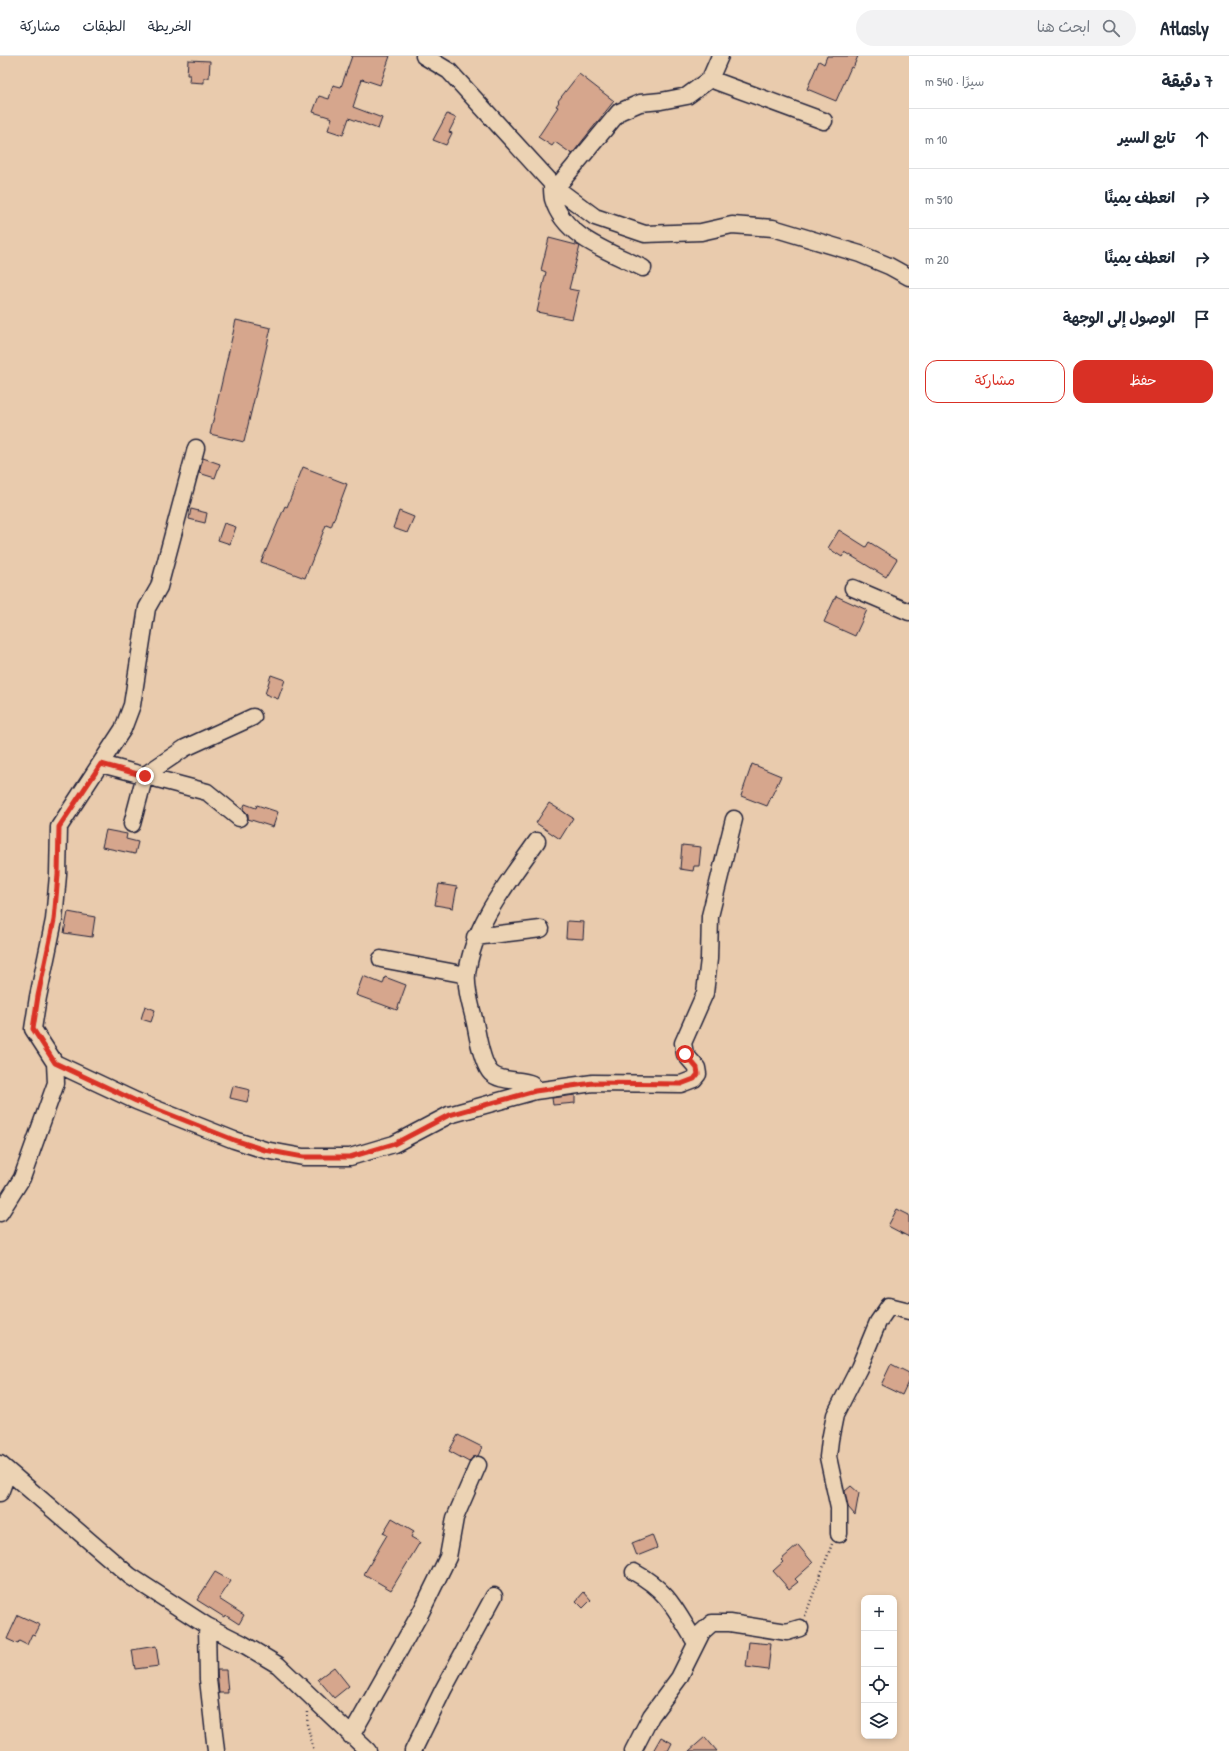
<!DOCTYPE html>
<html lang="ar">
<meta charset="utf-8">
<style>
:root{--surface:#fff;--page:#f2f2f3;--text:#1f2937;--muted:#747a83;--line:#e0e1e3;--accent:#d93025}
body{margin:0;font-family:"Patrick Hand","Playpen Sans Arabic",sans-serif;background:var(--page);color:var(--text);direction:rtl}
.controls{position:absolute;right:12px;bottom:12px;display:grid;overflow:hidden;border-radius:8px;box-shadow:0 2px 6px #0003}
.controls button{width:36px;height:36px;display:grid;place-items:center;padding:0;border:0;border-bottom:1px solid var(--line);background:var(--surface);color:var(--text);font:20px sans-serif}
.stop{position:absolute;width:12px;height:12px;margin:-9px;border:3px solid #d93025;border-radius:50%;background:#fff}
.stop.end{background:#d93025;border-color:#fff;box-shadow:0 1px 4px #0008}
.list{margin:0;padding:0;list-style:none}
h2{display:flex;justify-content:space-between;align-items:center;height:52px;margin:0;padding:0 16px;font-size:17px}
h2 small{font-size:13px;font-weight:400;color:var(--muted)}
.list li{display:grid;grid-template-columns:26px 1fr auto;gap:12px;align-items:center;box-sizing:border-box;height:60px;padding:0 16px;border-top:1px solid var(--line)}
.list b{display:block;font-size:15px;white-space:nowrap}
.list em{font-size:13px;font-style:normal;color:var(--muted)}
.actions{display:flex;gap:8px;padding:12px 16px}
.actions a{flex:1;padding:9px 0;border:1px solid var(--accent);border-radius:12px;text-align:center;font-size:14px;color:var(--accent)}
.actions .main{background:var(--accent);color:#fff}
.icon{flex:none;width:22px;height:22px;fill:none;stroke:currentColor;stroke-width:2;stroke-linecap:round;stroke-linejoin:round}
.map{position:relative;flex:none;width:909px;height:1695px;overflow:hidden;direction:ltr}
header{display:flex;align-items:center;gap:24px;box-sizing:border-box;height:56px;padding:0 20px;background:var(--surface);border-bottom:1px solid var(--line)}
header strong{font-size:19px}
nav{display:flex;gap:22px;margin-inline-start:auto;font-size:14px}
.search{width:280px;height:36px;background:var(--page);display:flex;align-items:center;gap:10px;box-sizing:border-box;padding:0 14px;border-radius:22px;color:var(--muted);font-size:15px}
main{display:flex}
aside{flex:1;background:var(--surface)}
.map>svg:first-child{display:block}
</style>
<header>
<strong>Atlasly</strong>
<div class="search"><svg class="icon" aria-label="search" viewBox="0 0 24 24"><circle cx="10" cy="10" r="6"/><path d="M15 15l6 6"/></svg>ابحث هنا</div>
<nav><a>الخريطة</a><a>الطبقات</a><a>مشاركة</a></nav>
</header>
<main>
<aside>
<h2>7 دقيقة<small>سيرًا · 540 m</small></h2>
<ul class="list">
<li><svg class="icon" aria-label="ahead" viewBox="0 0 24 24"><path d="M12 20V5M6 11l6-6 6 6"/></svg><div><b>تابع السير</b></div><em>10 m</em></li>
<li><svg class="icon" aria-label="right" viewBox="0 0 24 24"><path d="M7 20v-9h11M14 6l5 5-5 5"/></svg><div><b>انعطف يمينًا</b></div><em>510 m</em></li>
<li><svg class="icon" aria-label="right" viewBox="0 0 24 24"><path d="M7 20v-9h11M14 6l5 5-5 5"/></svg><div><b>انعطف يمينًا</b></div><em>20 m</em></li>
<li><svg class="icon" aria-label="arrive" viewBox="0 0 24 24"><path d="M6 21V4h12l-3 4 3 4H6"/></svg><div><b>الوصول إلى الوجهة</b></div></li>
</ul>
<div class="actions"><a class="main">حفظ</a><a>مشاركة</a></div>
</aside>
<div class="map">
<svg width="909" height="1695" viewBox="0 0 909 1695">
<rect width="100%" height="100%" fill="#e9cbad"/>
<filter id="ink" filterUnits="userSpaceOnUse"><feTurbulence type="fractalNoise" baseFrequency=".025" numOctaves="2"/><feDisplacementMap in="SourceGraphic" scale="8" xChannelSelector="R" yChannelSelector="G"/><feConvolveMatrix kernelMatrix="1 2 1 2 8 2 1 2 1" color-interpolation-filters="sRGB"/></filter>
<g filter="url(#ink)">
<path fill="#d6a68d" stroke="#22223b" d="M352,0H390L380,29L362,23L353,51L382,62L378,73L349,62L343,79L328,74L332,62L313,56L319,40L329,43L333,29L341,31Z
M827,0H858L853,12L851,11L836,45L807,33L819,5L824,8Z
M188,4L210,5L209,22H204V27L189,26L190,19H187Z
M579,18L614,45L572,98L555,86L552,90L538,81L558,51L556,50L559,46L558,45Z
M447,58L456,62L449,76L452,77L446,89L433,84Z
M549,182L580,190L569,233L579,235L572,263L537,256L546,216L541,214Z
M236,264L271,272L244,386L210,378Z
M203,402L220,408L215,422L199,417Z
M303,411L347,428L331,471L326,469L305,522L261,506L285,450L287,451Z
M191,453L207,457L205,467L189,463Z
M399,455L414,461L407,477L393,472Z
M224,467L236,471L230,488L218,484Z
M839,474L866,491L869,486L897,503L886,521L845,496L842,501L828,492Z
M836,540L867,554L855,580L824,566Z
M271,619L285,624L278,643L265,638Z
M752,708L781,720L767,750L741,740Z
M549,747L573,762L560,783L536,767Z
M245,748L256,752L257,749L278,756L273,771L248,763V758L243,753Z
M106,774L127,778L126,783L138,786L135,798L102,791Z
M682,789L701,791L699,810H694L693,815L680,813Z
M439,828L457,831L453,852L435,849Z
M68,856L95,861L92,881L64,877Z
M567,865L584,866L583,883L566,882Z
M363,920L383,928L385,921L406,929L397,954L356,939Z
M145,950L155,954L151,966L141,963Z
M233,1030L250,1034L247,1046L230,1042Z
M575,1039V1047L553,1049L552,1042Z
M897,1153L909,1159V1181L888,1170Z
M891,1308L909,1317V1324L902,1339L881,1329Z
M458,1379L482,1391L478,1400L473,1401L469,1406L449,1395Z
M851,1430L859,1437L855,1459L848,1451L845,1435Z
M392,1462L414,1475L411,1481L420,1486L391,1534L364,1518L387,1479L383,1477Z
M652,1479L657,1492L637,1500L632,1487Z
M798,1489L813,1507L795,1523L798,1526L789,1533L773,1515L783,1506L781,1504Z
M215,1516L231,1525L219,1543L244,1559L239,1568L225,1559L224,1561L197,1544Z
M584,1536L591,1544L583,1552L576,1545Z
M18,1559L40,1569L35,1579L32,1578L27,1589L19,1585L18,1588L7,1583Z
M749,1586L771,1588L768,1614L746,1611Z
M156,1590L159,1610L135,1613L132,1594Z
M334,1611L349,1630L334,1642L318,1623Z
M217,1614H226L228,1637H219Z
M661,1681L672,1687L668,1695H653Z
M705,1681L717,1695H689Z"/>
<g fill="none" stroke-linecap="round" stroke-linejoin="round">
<g stroke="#22223b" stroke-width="19">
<path id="street" d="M424,0L449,15L556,132L595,161L645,178L701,176L732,169L773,172L860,198L889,210L909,221
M710,23L824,65
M552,128C552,133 552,139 553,143C564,182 611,196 643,212
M556,132L619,56L640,47L661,45L687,40L710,23L720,0
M853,532L909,556
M101,708L207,736L239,762
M132,768L145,719L185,692L253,661
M475,881L541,873
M381,903L467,919
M55,1007L136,1045L234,1084L265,1094L303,1101H350L394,1088L449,1059L535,1035L593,1027L681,1028L694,1023L698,1018L697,1012L685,998L683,987L705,937L709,903L710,860L734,763
M535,1035L532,1028C520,1023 500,1026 491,1017C483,1009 478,983 476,972C473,955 465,935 467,918C473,868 509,825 537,785
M0,1157L22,1122L56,1027L55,1007L33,973L38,941L54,864L58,819L59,771L123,673L132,649L147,552L159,531L196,392
M0,1408L130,1520L207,1570L243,1588L278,1609L368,1695
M0,1437L8,1415
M839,1478V1452L828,1401L830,1384L835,1359L859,1312L878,1266L889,1250L909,1255
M634,1516C669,1535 676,1555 696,1587
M207,1570L208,1623L216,1695
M351,1680L421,1556L448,1501L455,1462L478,1409
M413,1695L443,1634L494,1540
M633,1695L651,1660L679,1622L702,1576L712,1567H730L787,1576L800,1572"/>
</g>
<path stroke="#22223b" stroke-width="2.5" stroke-dasharray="1 3" stroke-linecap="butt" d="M805,1560L832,1488
M308,1656L307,1668L314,1695"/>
<use href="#street" stroke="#ecd3b4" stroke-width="16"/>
</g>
</g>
<g fill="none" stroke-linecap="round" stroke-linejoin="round" filter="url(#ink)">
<path stroke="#d93025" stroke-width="5" d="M145,720L101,708L59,771L58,819L54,864L38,940L33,973L55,1007L136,1045L234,1084L265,1094L303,1101H350L394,1088L449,1059L535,1035L593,1027L681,1028L694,1023L698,1018L697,1012L685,998"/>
</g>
</svg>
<div class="controls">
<button>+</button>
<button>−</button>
<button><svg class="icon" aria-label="locate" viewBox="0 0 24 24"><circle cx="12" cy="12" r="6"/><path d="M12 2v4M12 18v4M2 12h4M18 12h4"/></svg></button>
<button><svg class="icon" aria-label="layers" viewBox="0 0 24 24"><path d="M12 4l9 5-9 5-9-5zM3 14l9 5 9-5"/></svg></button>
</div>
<div class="stop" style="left:685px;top:998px"></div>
<div class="stop end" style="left:145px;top:720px"></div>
</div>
</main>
